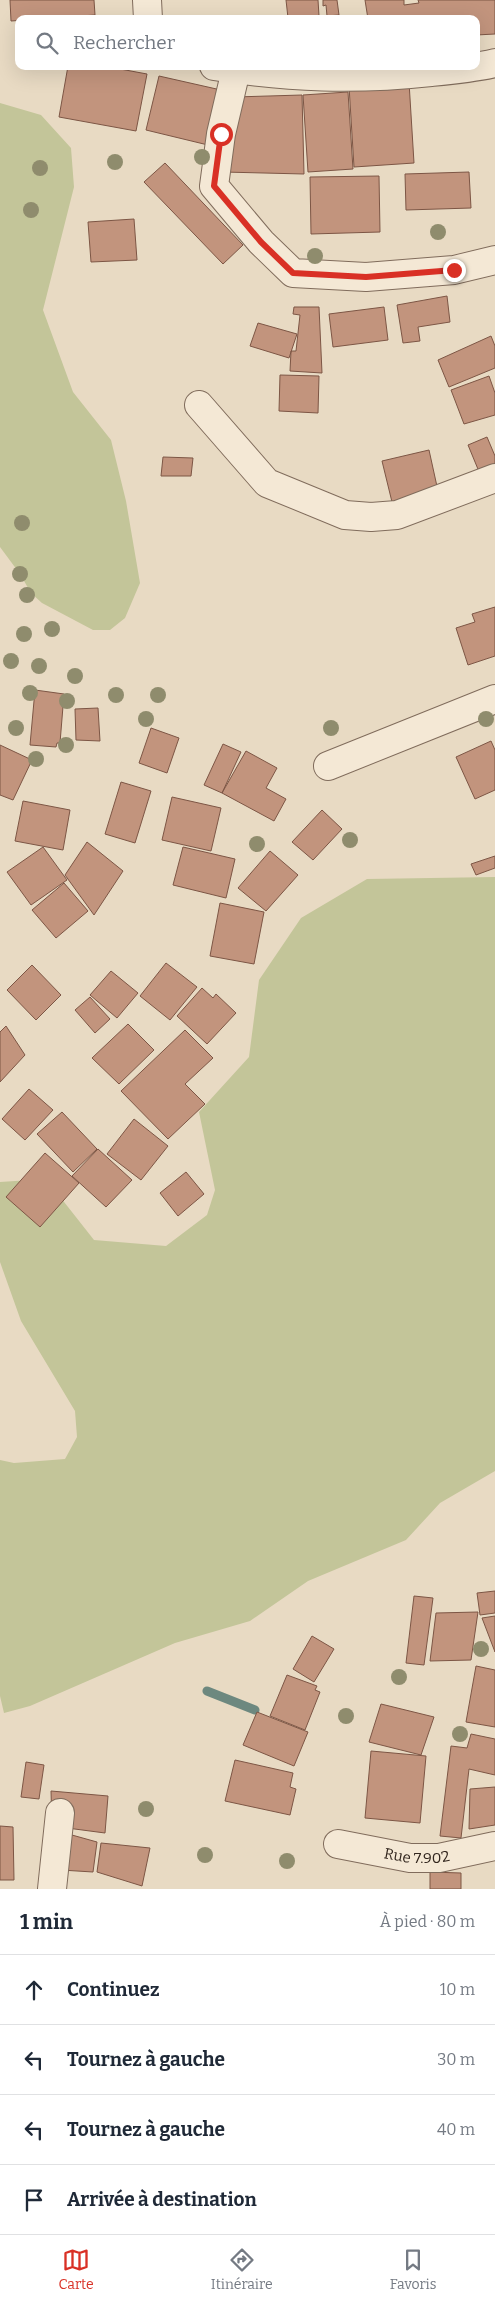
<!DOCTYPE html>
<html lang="fr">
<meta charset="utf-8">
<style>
:root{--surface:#fff;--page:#f2f2f3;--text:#1f2937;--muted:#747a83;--line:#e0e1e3;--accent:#d93025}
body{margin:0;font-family:Bitter,serif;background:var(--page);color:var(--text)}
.stop{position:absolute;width:15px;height:15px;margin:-11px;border:4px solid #d93025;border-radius:50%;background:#fff}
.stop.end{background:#d93025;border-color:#fff;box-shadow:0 1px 5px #0008}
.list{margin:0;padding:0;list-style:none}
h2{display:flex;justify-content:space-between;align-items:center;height:65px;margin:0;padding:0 20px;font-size:21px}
h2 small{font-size:16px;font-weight:400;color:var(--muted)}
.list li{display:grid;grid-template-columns:32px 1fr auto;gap:15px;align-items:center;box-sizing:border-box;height:70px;padding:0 20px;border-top:1px solid var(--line)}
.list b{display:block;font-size:19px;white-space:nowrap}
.list em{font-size:16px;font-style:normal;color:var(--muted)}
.icon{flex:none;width:28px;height:28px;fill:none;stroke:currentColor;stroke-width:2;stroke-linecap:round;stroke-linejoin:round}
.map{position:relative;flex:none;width:495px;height:1889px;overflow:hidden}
.search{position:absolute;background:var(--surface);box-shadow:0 5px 20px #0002;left:15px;right:15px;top:15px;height:55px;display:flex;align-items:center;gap:12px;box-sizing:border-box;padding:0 18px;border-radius:10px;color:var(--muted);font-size:19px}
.sheet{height:345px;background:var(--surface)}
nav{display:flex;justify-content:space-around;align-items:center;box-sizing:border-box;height:70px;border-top:1px solid var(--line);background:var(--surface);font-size:14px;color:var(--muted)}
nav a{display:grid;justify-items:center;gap:2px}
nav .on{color:var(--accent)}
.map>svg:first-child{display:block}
</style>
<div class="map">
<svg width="495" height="1889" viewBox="0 0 495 1889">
<rect width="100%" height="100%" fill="#e8dac3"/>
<path fill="#c3c599" d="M0,103L41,115L71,148L74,187L43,310L73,392L111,440L126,501L140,583L125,618L110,630H93L42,603L31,593L20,574L0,547Z
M495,877V1471L440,1503L406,1540L308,1581L250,1621L175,1643L30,1706L4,1713L0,1696V1460L14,1463L65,1459L77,1437L75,1411L21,1321L0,1262V1182L46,1179L94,1240L166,1246L207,1215L215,1190L199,1112L249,1057L259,980L301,918L367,879Z"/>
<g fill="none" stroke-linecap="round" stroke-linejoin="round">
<path stroke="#6d887f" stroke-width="9" d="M207,1691L255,1710"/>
</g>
<path fill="#c2947d" stroke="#7d5645" d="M10,0H94L95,15L11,21Z
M286,0H318L319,16L288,18Z
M323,0H337L339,15L327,16L326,5L323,6Z
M365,0H404V5L419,3L418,0H495V34L476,35V19H368Z
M68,66H104L147,74L136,131L59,117Z
M159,76L221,90L208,145L146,130Z
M409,82L414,163L354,167L349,86Z
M348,92L353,169L308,172L303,95Z
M302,95L304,174L223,172L235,97Z
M165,163L243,245L223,264L144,182Z
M469,172L471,208L406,210L405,174Z
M379,176L380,232L311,234L310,177Z
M134,219L137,260L91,262L88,222Z
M447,296L450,322L418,327L420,341L403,343L397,305Z
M294,307H319L322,373L290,371L291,351H296L300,315L293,314Z
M384,307L388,340L333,347L329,314Z
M258,323L297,334L289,358L250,346Z
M491,336L495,346V368L449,387L438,360Z
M280,375L319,376L318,413L279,411Z
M489,376L495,393V415L464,424L451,390Z
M487,437L495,456V469L480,474L468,445Z
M429,450L438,491L392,502L382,461Z
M163,457L193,458L191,476H161Z
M495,607V656L468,665L456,628L475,622L472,614Z
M35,690L64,694L60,743H57L56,747L30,745Z
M98,708L100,741L76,740L75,709Z
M151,728L179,738L167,773L139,763Z
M491,741L495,750V790L475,799L456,757Z
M223,744L241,752L222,793L204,785Z
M0,745L32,760L13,800L0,795Z
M246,751L277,768L266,788L286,799L274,821L222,793Z
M121,782L151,791L135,843L105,834Z
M172,797L221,808L211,851L162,840Z
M23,801L70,810L63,850L15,841Z
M322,810L342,829L313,860L292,842Z
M87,842L123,871L94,915L65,875Z
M43,847L67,880L31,905L7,872Z
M183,847L235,859L226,898L173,885Z
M270,851L298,875L266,911L238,888Z
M495,856V868L476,875L471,864Z
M64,883L88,911L56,938L32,910Z
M220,903L264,912L254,964L210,956Z
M166,963L197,987L170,1020L140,996Z
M32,965L61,995L36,1020L7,990Z
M111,971L138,993L117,1018L90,995Z
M202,988L213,998L216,994L236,1013L207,1044L177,1016Z
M90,997L110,1019L95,1033L75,1010Z
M128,1024L154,1050L119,1084L92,1058Z
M6,1026L25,1055L0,1082V1032Z
M185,1030L213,1058L185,1084L205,1104L168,1139L121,1091Z
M29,1089L53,1110L25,1140L2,1119Z
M62,1112L97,1149L73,1172L37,1134Z
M134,1119L168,1146L141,1180L107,1154Z
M98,1149L132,1180L106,1207L72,1176Z
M45,1153L79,1183L40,1227L6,1197Z
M186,1172L204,1194L178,1216L160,1193Z
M495,1591V1613L480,1615L477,1593Z
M414,1596L433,1598L424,1665L406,1663Z
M478,1612L471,1660L430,1661L436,1613Z
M495,1616V1652L482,1618Z
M312,1636L334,1649L314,1682L293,1669Z
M476,1666L495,1670V1727L466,1722Z
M287,1675L317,1686L315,1690L320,1692L305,1730L270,1716Z
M381,1704L434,1717L421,1755L369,1742Z
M257,1712L308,1732L294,1766L243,1745Z
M471,1734L495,1739V1775L469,1769L461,1838L440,1836L451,1746L467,1748Z
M371,1751L426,1756L420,1823L365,1818Z
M235,1760L293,1773L290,1787L296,1789L290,1815L225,1801Z
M26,1762L44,1765L39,1799L21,1797Z
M495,1787V1825L469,1829L470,1789Z
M51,1791L108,1796L105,1833L52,1826Z
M0,1826L13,1827L14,1880H0Z
M54,1830L97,1842L93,1872L61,1870Z
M101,1843L150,1848L142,1886L97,1872Z
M430,1872L461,1873V1889H430Z"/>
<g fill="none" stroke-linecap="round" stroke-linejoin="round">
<g stroke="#806c5c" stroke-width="30">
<g id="street">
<path d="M147,0L148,19"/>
<path d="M214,66C289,78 356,80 431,72C452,70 474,68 495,63"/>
<path d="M236,70L221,134L214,186L261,242L293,273L366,277L454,270L495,260"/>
<path d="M199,405L267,483L345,515L371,517L397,515L495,478"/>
<path d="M328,766L495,699"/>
<path id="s1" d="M338,1844L410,1858H439L495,1846"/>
<path d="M52,1889L60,1813"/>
</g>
</g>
<use href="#street" stroke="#f4e8d5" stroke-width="28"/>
</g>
<g fill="#8f8c6d">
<circle cx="202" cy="157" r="8"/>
<circle cx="115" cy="162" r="8"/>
<circle cx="40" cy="168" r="8"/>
<circle cx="31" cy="210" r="8"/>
<circle cx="438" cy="232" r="8"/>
<circle cx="315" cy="256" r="8"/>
<circle cx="22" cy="523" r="8"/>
<circle cx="20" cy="574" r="8"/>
<circle cx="27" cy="595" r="8"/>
<circle cx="52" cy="629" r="8"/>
<circle cx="24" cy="634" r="8"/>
<circle cx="11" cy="661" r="8"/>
<circle cx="39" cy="666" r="8"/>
<circle cx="75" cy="676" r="8"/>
<circle cx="30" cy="693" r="8"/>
<circle cx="116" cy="695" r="8"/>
<circle cx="158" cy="695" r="8"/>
<circle cx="67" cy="701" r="8"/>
<circle cx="146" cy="719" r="8"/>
<circle cx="486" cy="719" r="8"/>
<circle cx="16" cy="728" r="8"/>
<circle cx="331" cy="728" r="8"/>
<circle cx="66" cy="745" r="8"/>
<circle cx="36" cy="759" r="8"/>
<circle cx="350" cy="840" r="8"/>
<circle cx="257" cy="844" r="8"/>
<circle cx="481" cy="1649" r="8"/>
<circle cx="399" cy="1677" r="8"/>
<circle cx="346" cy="1716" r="8"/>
<circle cx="460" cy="1734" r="8"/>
<circle cx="146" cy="1809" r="8"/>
<circle cx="205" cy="1855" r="8"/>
<circle cx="287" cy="1861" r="8"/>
</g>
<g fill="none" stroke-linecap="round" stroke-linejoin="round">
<path stroke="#d93025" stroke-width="6" d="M221,134L214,186L261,242L293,273L366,277L454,270"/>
</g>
<g text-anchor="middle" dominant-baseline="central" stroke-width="4" stroke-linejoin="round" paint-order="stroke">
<g font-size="15" fill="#32261e" stroke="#f1e5d2">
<text stroke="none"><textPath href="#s1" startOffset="80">Rue 7.902</textPath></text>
</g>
</g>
</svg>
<div class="stop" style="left:221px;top:134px"></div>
<div class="stop end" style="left:454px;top:270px"></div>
<div class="search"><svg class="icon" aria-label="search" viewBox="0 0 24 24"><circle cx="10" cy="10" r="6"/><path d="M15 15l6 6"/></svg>Rechercher</div>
</div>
<section class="sheet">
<h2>1 min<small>À pied · 80 m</small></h2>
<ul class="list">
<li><svg class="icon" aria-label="ahead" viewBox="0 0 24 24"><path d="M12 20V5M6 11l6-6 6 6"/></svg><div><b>Continuez</b></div><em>10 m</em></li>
<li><svg class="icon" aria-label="left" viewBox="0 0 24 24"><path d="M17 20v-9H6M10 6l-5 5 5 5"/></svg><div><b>Tournez à gauche</b></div><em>30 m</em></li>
<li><svg class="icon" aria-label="left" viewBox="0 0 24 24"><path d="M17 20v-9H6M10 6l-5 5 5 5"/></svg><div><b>Tournez à gauche</b></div><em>40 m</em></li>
<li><svg class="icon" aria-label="arrive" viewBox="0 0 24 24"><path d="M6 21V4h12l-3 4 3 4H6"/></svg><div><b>Arrivée à destination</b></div></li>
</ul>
</section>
<nav>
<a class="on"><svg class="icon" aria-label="map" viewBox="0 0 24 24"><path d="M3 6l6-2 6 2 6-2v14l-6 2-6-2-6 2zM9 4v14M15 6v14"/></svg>Carte</a>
<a><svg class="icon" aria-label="directions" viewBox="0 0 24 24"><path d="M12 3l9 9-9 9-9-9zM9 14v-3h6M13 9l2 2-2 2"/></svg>Itinéraire</a>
<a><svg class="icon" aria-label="saved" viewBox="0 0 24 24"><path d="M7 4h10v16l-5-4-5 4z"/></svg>Favoris</a>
</nav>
